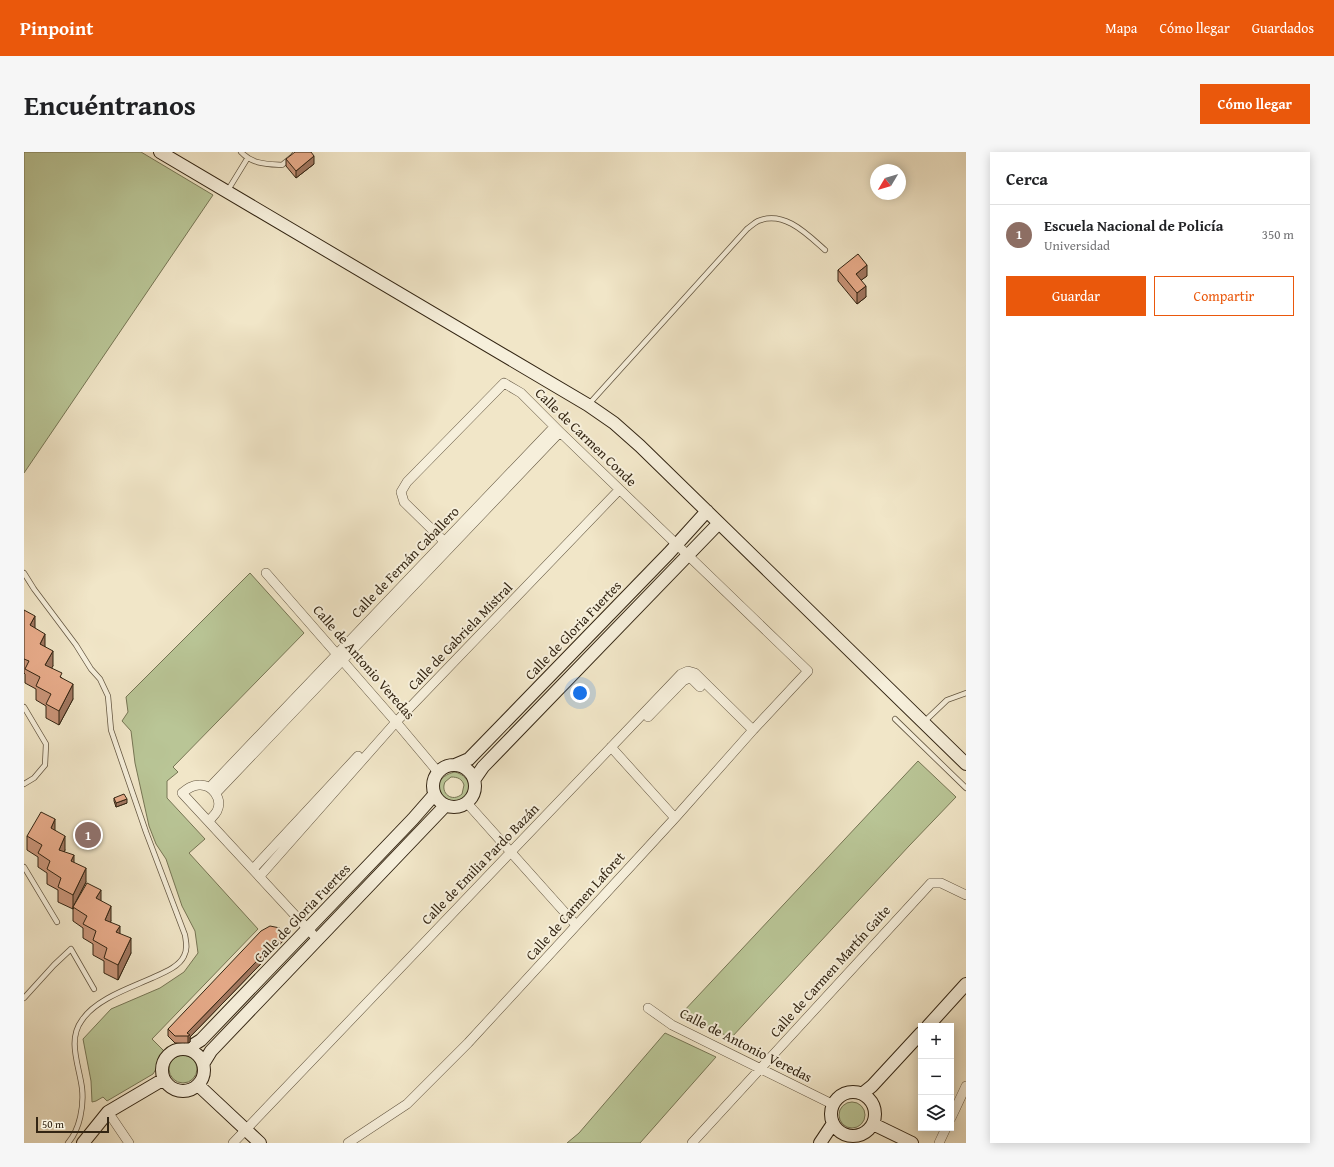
<!DOCTYPE html>
<html lang="es">
<meta charset="utf-8">
<style>
:root{--surface:#fff;--page:#f6f6f6;--text:#202124;--muted:#757577;--line:#e0e0e0;--accent:#ea580c}
body{margin:0;font-family:"Gentium Book Plus",serif;background:var(--page);color:var(--text)}
.controls{position:absolute;right:12px;bottom:12px;display:grid;overflow:hidden;border-radius:0px;box-shadow:0 2px 10px #0003}
.controls button{width:36px;height:36px;display:grid;place-items:center;padding:0;border:0;border-bottom:1px solid var(--line);background:var(--surface);color:var(--text);font:20px sans-serif}
.compass{position:absolute;left:846px;top:12px;width:36px;height:36px;border-radius:50%;background:var(--surface);box-shadow:0 2px 10px #0003;rotate:232deg}
.scale{position:absolute;left:12px;bottom:10px;width:73px;box-sizing:border-box;padding-left:4px;border:2px solid #332513;border-top:0;font-size:11px;line-height:14px;white-space:nowrap;color:#332513;-webkit-text-stroke:3px #f6efdb;paint-order:stroke}
.you{position:absolute;left:556px;top:541px;width:14px;height:14px;margin:-10px;border:3px solid #fff;border-radius:50%;background:#1a73e8;box-shadow:0 0 0 6px #1a73e833}
.badge{display:grid;place-items:center;width:26px;height:26px;border-radius:50%;background:var(--accent);color:#fff;font-size:13px;font-weight:700}
.pin{position:absolute;translate:-50% -50%;border:2px solid #fff;box-shadow:0 1px 4px #0006}
.list{margin:0;padding:0;list-style:none}
h2{display:flex;justify-content:space-between;align-items:center;height:52px;margin:0;padding:0 16px;font-size:17px}
h2 small{font-size:13px;font-weight:400;color:var(--muted)}
.list li{display:grid;grid-template-columns:26px 1fr auto;gap:12px;align-items:center;box-sizing:border-box;height:60px;padding:0 16px;border-top:1px solid var(--line)}
.list b{display:block;font-size:15px;white-space:nowrap}
.list p{margin:0;font-size:13px;white-space:nowrap;color:var(--muted)}
.list em{font-size:13px;font-style:normal;color:var(--muted)}
.actions{display:flex;gap:8px;padding:12px 16px}
.actions a{flex:1;padding:9px 0;border:1px solid var(--accent);border-radius:0px;text-align:center;font-size:14px;color:var(--accent)}
.actions .main{background:var(--accent);color:#fff}
.icon{flex:none;width:22px;height:22px;fill:none;stroke:currentColor;stroke-width:2;stroke-linecap:round;stroke-linejoin:round}
.map{position:relative;flex:none;width:942px;height:991px;overflow:hidden;border-radius:0px}
header{display:flex;align-items:center;gap:24px;box-sizing:border-box;height:56px;padding:0 20px;background:var(--accent);color:#fff}
header strong{font-size:19px}
nav{display:flex;gap:22px;margin-inline-start:auto;font-size:14px}
.intro{display:flex;align-items:center;justify-content:space-between;box-sizing:border-box;height:96px;padding:0 24px}
h1{margin:0;font-size:28px}
.button{padding:10px 18px;border-radius:0px;background:var(--accent);color:#fff;font-size:14px;font-weight:700}
main{display:flex;gap:24px;padding:0 24px}
aside{flex:1;background:var(--surface);border-radius:0px;box-shadow:0 2px 10px #0003}
.map>svg:first-child{display:block}
</style>
<header>
<strong>Pinpoint</strong>
<nav><a>Mapa</a><a>Cómo llegar</a><a>Guardados</a></nav>
</header>
<div class="intro"><h1>Encuéntranos</h1><a class="button">Cómo llegar</a></div>
<main>
<div class="map">
<svg width="942" height="991" viewBox="0 0 942 991">
<rect width="100%" height="100%" fill="#f1e6c8"/>
<filter id="stains"><feTurbulence type="fractalNoise" baseFrequency=".005" numOctaves="4"/><feColorMatrix values="0 0 0 0 .2 0 0 0 0 .09 0 0 0 0 .02 0 0 0 .5 -.17"/></filter>
<radialGradient id="worn" r=".72"><stop offset=".6" stop-color="#630" stop-opacity="0"/><stop offset="1" stop-color="#630" stop-opacity=".3"/></radialGradient>
<path fill="#b9c596" stroke="#767554" fill-rule="evenodd" d="M0,0H117L189,43L0,321Z
M226,421L280,481L149,615L154,620L143,629V646L181,687L165,701L234,777L128,887L142,901L129,922L83,949L79,945L72,949L68,950L67,929L59,887L87,857L136,836L160,820L174,801L171,779L158,754L142,707L132,692L125,674L111,611L107,579L98,569L104,560L102,545Z
M894,609L932,645L885,694L707,886L658,861Z
M431,620C454,626 446,655 426,650C421,649 417,645 416,639C412,629 421,622 431,620ZM427,625C434,625 438,627 440,633L438,642C428,651 416,641 421,630Z
M641,881L692,905L616,991H543L555,981Z
M145 917a14 14 0 1 1 28 0a14 14 0 1 1-28 0Z
M815 963a13 13 0 1 1 26 0a13 13 0 1 1-26 0Z"/>
<g fill="none" stroke-linecap="round" stroke-linejoin="round">
<g stroke="#625540" stroke-width="6">
<path id="lane" d="M217,0C228,12 242,12 258,13L269,4L272,0
M204,38L223,7
M565,252L723,77C727,74 730,71 734,69C760,58 783,82 801,98
M0,421L10,437L52,493L67,517L76,527L84,544L87,578L122,680L161,783C162,790 164,797 160,804C155,815 139,821 128,826C106,836 72,847 58,868C43,888 55,913 58,936C60,954 56,977 44,991
M0,555L22,592L21,613L10,626L0,632
M871,567L942,636
M900,570L923,548L942,541
M0,715L33,770
M0,846L30,813L47,797L70,837"/>
</g>
<g stroke="#625540" stroke-width="10">
<path id="street" d="M242,421L372,570L414,620
M624,565L659,529L665,526L669,528L676,535
M587,595L651,666
M186,635L530,275
M192,641L536,280
M443,651L552,773
M185,669C187,666 191,663 193,659C199,647 188,632 175,633C168,633 163,637 158,641L294,788
M229,717L334,604
M236,724L372,570L595,338
M624,856L648,873L808,952
M84,960L105,991
M927,966L942,934
M209,991L657,522L664,519L671,521L729,578
M324,991L383,952L444,891L651,666L729,578L784,519L536,280L497,241L480,231L383,330L377,340L380,350L426,395
M668,991L907,731H917L942,743
M915,991L922,976"/>
</g>
<g stroke="#332513" stroke-width="14">
<path id="secondary" d="M136,0L564,253L590,271L616,294L942,612
M409 634a21 21 0 1 1 42 0a21 21 0 1 1-42 0Z
M431,613L445,607L645,401L683,359
M450,628L459,615L695,371
M904,874L942,832
M163,897L177,888L389,667L410,643
M138 918a21 21 0 1 1 42 0a21 21 0 1 1-42 0Z
M179,912L187,899L421,654
M174,933L236,991
M807 962a22 22 0 1 1 44 0a22 22 0 1 1-44 0Z
M838,942L848,934L897,881
M849,972L888,991
M59,991L84,960L140,927
M796,991L808,973"/>
</g>
<use href="#lane" stroke="#f6efdb" stroke-width="4.5"/>
<use href="#street" stroke="#f6efdb" stroke-width="9"/>
<use href="#secondary" stroke="#f6efdb" stroke-width="12"/>
</g>
<path fill="#c89478" stroke="#332513" d="M262,7L290,12L272,26L262,14Z
M814,118L843,124L837,128L842,145L833,152L814,129Z
M0,458L21,495L29,514L27,516L38,526L49,547L35,573L22,566V554L12,548V537L1,531V522L0,521Z
M90,646L103,651L92,655L90,649Z
M31,678L41,698L40,700L50,711L62,730L53,747L77,749L87,769L86,770L96,782L107,801L94,828L80,821V809L69,803V792L59,786V776L49,769V756V757L34,750V738L23,732V721L14,715V705L3,698V684Z
M260,788L166,885V890L164,891H151L144,884V877Z"/>
<path fill="#a27861" stroke="#332513" d="M290,4V12L272,26V19Z
M843,113V124L832,132V122Z
M842,134V145L833,152V141Z
M11,464V479L6,473Z
M21,482V496L16,492Z
M29,499V514L21,527V513Z
M49,532V547L35,573V559Z
M103,647V651L92,655V651Z
M31,667V682L27,676Z
M41,684V698L35,712V698Z
M50,703V718L47,709Z
M62,716V730L49,755V757V743Z
M77,738V752L72,746Z
M87,754V769L81,783V768Z
M96,774V788L92,780Z
M260,781V788L166,885V890L164,891V884L163,881Z
M107,786V801L94,828V813Z"/>
<path fill="#e8ac8b" stroke="#332513" d="M271,0H287L290,4L272,19L262,7Z
M834,102L843,113L832,122L842,134L833,141L814,118Z
M0,458L11,464L6,473L21,482L16,492L29,499L21,513L38,521L36,525L49,532L35,559L22,552L27,542L12,534L16,525L1,517L5,509L0,507Z
M100,642L103,647L92,651L90,646Z
M17,660L31,667L27,676L41,684L35,698L50,703L47,709L62,716L49,743L34,735L37,726L23,717L26,709L14,701L18,693L3,684Z
M63,731L77,738L72,746L87,754L81,768L96,774L92,780L107,786L94,813L80,806L83,796L69,788L72,779L59,772L63,764L49,755Z
M246,774L256,776L260,781L163,881L166,883L164,884H151L144,877L237,779Z"/>
<g text-anchor="middle" dominant-baseline="central" stroke-width="4" stroke-linejoin="round" paint-order="stroke">
<g font-size="14" fill="#332513" stroke="#f6efdb">
<text transform="translate(562 285) rotate(44)">Calle de Carmen Conde</text>
<text transform="translate(381 410) rotate(-46)">Calle de Fernán Caballero</text>
<text transform="translate(549 478) rotate(-46)">Calle de Gloria Fuertes</text>
<text transform="translate(436 484) rotate(-46)">Calle de Gabriela Mistral</text>
<text transform="translate(340 510) rotate(49)">Calle de Antonio Veredas</text>
<text transform="translate(456 712) rotate(-46)">Calle de Emilia Pardo Bazán</text>
<text transform="translate(551 754) rotate(-48)">Calle de Carmen Laforet</text>
<text transform="translate(278 761) rotate(-46)">Calle de Gloria Fuertes</text>
<text transform="translate(806 819) rotate(-48)">Calle de Carmen Martín Gaite</text>
<text transform="translate(722 893) rotate(27)">Calle de Antonio Veredas</text>
</g>
</g>
<rect width="100%" height="100%" filter="url(#stains)"/>
<rect width="100%" height="100%" fill="url(#worn)"/>
</svg>
<div class="controls">
<button>+</button>
<button>−</button>
<button><svg class="icon" aria-label="layers" viewBox="0 0 24 24"><path d="M12 4l9 5-9 5-9-5zM3 14l9 5 9-5"/></svg></button>
</div>
<svg class="compass" viewBox="-18 -18 36 36"><path d="M0-13l5 13h-10z" fill="#e53935"/><path d="M0 13l5-13h-10z" fill="#757577"/></svg>
<div class="scale">50 m</div>
<div class="you"></div>
<div class="pin badge" style="left:64px;top:683px;background:#8d6e63">1</div>
</div>
<aside>
<h2>Cerca<small></small></h2>
<ul class="list">
<li><span class="badge" style="background:#8d6e63">1</span><div><b>Escuela Nacional de Policía</b><p>Universidad</p></div><em>350 m</em></li>
</ul>
<div class="actions"><a class="main">Guardar</a><a>Compartir</a></div>
</aside>
</main>
